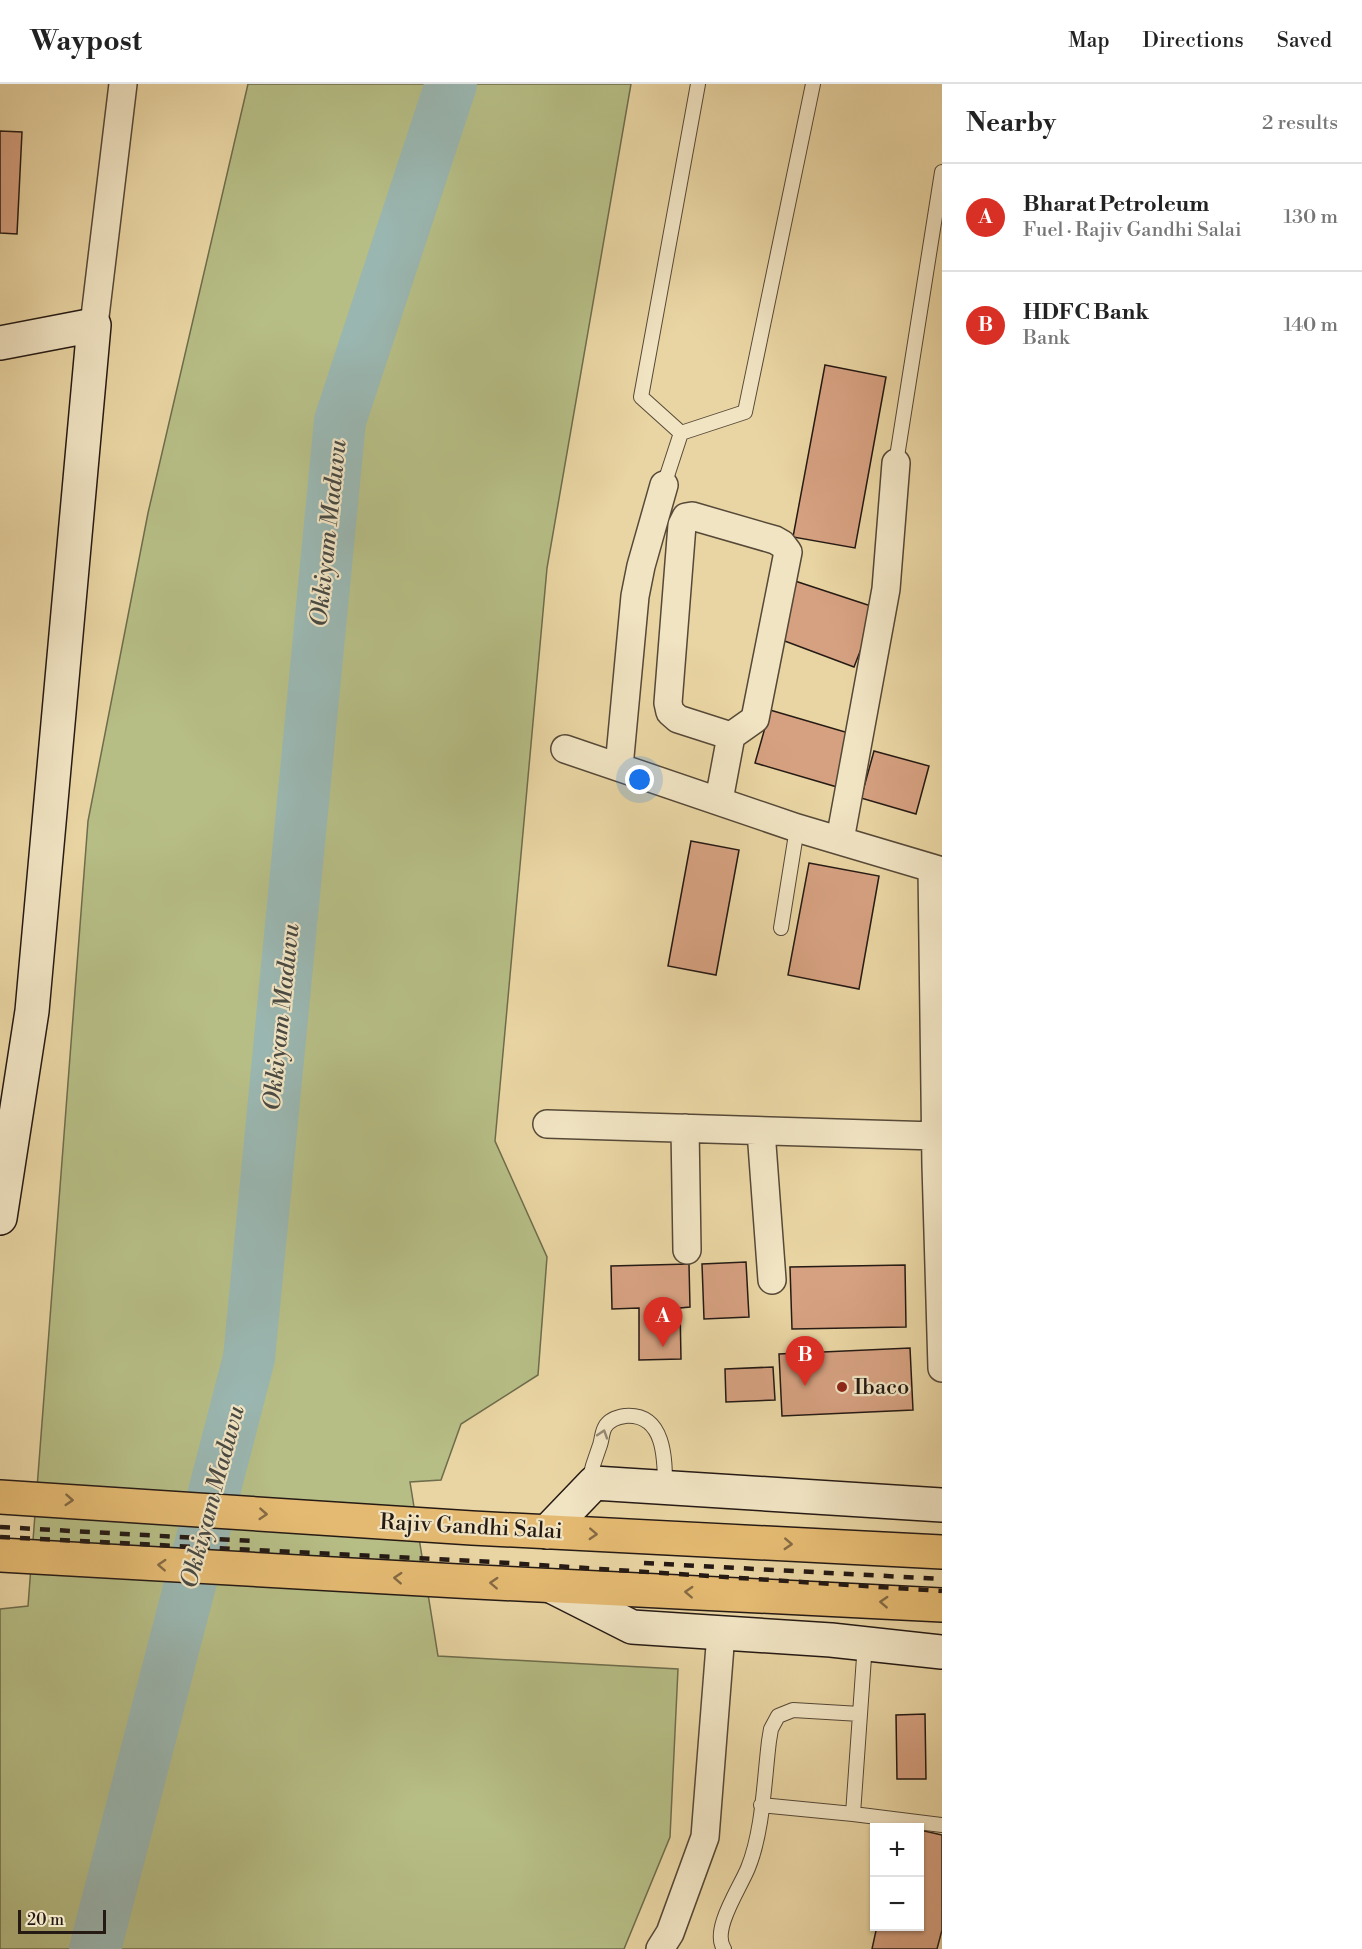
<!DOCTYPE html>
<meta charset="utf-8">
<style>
:root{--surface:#fff;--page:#f6f6f6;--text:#222;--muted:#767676;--line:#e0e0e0;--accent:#d93025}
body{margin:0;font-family:"Libre Bodoni",serif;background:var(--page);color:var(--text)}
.controls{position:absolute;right:18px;bottom:18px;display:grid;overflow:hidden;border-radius:0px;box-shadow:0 2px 4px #0004}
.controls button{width:54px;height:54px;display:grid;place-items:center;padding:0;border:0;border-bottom:2px solid var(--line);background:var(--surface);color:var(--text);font:30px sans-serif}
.scale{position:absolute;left:18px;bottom:15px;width:88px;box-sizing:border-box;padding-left:6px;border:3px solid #251a14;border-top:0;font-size:16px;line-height:21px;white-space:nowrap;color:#251a14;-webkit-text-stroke:4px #f1e4c3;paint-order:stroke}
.you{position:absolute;left:640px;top:696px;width:21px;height:21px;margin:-15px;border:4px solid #fff;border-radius:50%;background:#1a73e8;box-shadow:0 0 0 9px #1a73e833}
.badge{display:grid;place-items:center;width:39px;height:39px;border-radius:50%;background:var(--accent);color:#fff;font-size:20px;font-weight:700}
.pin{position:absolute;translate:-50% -50px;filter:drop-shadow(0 2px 3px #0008)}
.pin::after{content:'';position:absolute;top:32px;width:21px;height:18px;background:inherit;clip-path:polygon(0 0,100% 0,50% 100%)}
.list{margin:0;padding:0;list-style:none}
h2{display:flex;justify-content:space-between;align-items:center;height:78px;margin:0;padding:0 24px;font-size:26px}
h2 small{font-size:20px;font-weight:400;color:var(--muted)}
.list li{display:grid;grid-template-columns:39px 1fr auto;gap:18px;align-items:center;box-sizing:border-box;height:108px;padding:0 24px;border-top:2px solid var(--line)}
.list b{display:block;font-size:22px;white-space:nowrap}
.list p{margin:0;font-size:20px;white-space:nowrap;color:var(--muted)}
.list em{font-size:20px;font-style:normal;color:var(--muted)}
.map{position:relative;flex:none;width:942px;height:1865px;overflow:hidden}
header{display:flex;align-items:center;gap:36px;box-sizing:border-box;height:84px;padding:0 30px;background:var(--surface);border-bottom:2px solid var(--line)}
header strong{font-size:28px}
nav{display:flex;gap:33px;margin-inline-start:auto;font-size:21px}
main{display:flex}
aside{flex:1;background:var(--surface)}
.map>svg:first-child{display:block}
</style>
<header>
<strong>Waypost</strong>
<nav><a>Map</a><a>Directions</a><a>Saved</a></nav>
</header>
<main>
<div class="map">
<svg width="942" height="1865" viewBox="0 0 942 1865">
<rect width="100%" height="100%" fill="#e9d5a3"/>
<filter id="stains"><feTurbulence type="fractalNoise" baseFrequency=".00333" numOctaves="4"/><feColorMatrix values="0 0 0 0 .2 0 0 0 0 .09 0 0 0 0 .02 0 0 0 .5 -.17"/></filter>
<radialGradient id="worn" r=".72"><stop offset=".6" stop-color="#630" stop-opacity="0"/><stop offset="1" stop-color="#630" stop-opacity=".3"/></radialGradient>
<path fill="#b6bd85" stroke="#6e6c4c" stroke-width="1.5" d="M248,0H631L547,484L495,1057L547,1173L538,1291L461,1340L441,1396L410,1398L438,1572L678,1585L670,1753L624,1865H0V1525L28,1522L88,737L148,429Z"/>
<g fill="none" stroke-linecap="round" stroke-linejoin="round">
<path stroke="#9ab6b0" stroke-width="52" d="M95,1865L249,1274L340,337L451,0"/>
</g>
<path fill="#d6a181" stroke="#251a14" stroke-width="1.5" d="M0,47L22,48L17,150L0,149Z
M825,281L886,293L855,464L793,453Z
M795,497L877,524L854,583L782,556Z
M770,626L852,650L837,703L755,679Z
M874,667L929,682L916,730L861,714Z
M691,757L739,766L716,891L668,882Z
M809,779L879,792L859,905L788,891Z
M746,1178L749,1233L704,1235L702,1180Z
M689,1180L690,1223L680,1224L681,1275L639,1276V1224L612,1225L611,1182Z
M905,1181L906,1243L792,1245L790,1183Z
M910,1264L913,1326L782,1332L779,1270Z
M773,1283L775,1316L726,1318L725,1285Z
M925,1630L926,1695H897L896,1631Z
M920,1746L942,1751V1846L937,1865H872L877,1842H920Z"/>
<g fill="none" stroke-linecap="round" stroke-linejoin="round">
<g stroke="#564938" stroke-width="16">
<path id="lane" d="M698,0L641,313L681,349L745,328L813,0
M896,379L942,88
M664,401L681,349
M781,844L797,744
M588,1401C591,1387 595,1374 600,1361C602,1355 602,1348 605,1343C609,1336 618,1333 625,1332C665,1329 665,1375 665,1403
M865,1559L853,1730L942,1741
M761,1721L853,1730
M724,1865C711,1846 740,1804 748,1784C763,1747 764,1698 769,1657L771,1645L778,1632L793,1626L860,1630"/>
</g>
<g stroke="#564938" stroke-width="30">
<path id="street" d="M94,241L123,0
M565,665L797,744L942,787
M619,683L635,512L641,482L664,401
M719,716L731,652L755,635L788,468L782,460L775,456L692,432L686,433L682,441L668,619L670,628L678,635L731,652
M840,756L886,505L896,379
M932,784L936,1081L942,1284
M547,1040L936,1052
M685,1044L687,1166
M761,1047L772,1196
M660,1865L670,1849L705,1753L721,1549"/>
</g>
<g stroke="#251a14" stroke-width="36">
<path id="secondary" d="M0,259L94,241L32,927L0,1134
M547,1448L594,1399L942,1421
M551,1502L632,1543L831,1556L942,1568"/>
</g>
<g stroke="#251a14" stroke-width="36">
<path id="primary" d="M0,1413L472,1444L942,1468
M0,1471L457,1497L942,1521"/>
</g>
<use href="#lane" stroke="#f1e4c3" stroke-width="14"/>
<use href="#street" stroke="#f1e4c3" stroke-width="27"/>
<use href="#secondary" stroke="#f1e4c3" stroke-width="33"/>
<use href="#primary" stroke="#e4ba72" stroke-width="33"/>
<path stroke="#251a14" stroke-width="4.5" stroke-dasharray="10 10" stroke-linecap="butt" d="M0,1443L252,1457
M0,1453L492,1478L942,1507
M644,1479L942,1495"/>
</g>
<defs><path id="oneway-chevron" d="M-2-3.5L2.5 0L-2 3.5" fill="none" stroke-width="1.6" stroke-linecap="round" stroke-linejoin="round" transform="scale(1.5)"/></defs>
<use stroke="#958974" href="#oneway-chevron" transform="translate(603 1350) rotate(-72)"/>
<g stroke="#846a43">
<use href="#oneway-chevron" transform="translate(69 1416) rotate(4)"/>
<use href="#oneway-chevron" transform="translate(263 1430) rotate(4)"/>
<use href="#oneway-chevron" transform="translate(593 1450) rotate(3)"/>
<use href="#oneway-chevron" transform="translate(788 1460) rotate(3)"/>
<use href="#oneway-chevron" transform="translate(162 1481) rotate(-177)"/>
<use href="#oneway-chevron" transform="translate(398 1494) rotate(-177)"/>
<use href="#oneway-chevron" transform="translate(494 1499) rotate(-177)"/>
<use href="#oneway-chevron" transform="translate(689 1508) rotate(-177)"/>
<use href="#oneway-chevron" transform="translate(884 1518) rotate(-177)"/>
</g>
<circle fill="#8f2418" stroke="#f1e4c3" stroke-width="2" cx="842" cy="1303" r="6"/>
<g text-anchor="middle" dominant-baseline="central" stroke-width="4.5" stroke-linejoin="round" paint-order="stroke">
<g font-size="22" fill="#251a14" stroke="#f1e4c3" text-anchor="start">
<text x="854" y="1303">Ibaco</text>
</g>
<g font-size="22" fill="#251a14" stroke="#f1e4c3">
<text transform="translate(471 1443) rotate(3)">Rajiv Gandhi Salai</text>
</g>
<g font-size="24" font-style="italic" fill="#484943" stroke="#f1e4c3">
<text transform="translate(329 449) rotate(-84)">Okkiyam Maduvu</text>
<text transform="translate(282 933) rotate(-84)">Okkiyam Maduvu</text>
<text transform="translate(213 1413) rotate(-75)">Okkiyam Maduvu</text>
</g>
</g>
<rect width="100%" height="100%" filter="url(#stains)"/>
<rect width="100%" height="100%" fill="url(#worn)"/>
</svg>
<div class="controls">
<button>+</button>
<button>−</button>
</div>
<div class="scale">20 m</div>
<div class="you"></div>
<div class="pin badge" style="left:663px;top:1263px">A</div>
<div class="pin badge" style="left:805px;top:1302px">B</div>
</div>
<aside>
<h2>Nearby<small>2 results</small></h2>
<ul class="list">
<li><span class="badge">A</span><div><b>Bharat Petroleum</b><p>Fuel · Rajiv Gandhi Salai</p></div><em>130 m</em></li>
<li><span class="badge">B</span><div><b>HDFC Bank</b><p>Bank</p></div><em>140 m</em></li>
</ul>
</aside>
</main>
